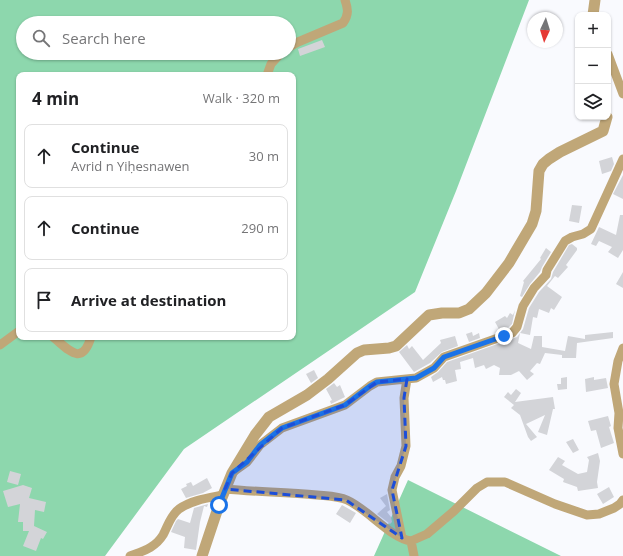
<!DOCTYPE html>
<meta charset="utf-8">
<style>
:root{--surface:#fff;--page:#f6f6f6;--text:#202124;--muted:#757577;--line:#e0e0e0}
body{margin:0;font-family:"Open Sans",sans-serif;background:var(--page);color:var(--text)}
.controls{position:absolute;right:12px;top:12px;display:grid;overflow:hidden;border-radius:8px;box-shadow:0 1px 3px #0004}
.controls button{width:36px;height:36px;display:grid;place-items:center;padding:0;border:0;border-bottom:1px solid var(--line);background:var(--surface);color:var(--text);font:20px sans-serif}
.compass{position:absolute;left:527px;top:12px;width:36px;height:36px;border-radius:50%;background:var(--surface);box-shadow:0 1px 3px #0004;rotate:184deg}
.stop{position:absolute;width:12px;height:12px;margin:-9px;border:3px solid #1a73e8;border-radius:50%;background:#fff}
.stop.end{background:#1a73e8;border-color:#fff;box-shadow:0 1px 4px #0008}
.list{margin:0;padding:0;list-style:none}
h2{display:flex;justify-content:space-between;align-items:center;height:52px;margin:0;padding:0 16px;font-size:17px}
h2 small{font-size:13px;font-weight:400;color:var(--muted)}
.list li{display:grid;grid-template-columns:26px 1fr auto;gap:12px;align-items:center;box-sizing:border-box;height:64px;margin:0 8px 8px;padding:0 8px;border:1px solid var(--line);border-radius:8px}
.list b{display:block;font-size:15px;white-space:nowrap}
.list p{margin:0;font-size:13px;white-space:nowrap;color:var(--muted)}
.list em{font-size:13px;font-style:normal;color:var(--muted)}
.icon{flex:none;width:22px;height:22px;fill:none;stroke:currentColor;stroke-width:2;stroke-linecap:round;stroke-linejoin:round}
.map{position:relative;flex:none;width:623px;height:556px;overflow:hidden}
.search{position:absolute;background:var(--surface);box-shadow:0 1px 3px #0004;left:16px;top:16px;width:280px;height:44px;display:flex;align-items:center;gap:10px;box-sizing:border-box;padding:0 14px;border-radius:22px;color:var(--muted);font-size:15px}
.panel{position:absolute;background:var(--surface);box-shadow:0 1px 3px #0004;left:16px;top:72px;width:280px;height:268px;border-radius:8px}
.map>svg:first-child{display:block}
</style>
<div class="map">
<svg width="623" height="556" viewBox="0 0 623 556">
<rect width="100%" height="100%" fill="#f9fafe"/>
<path fill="#8dd7ad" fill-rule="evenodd" d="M0,0H529L456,191L415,292L184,449L105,556H0ZM23,23H289V53H23ZM19,75H293V337H19Z
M408,480L561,556H374Z"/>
<path fill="#d3d4d8" d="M322,40L325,47L300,56L298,49Z
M612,157L614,164L611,171L602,174L599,161Z
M623,175V199L613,194Z
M572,205L582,206L579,223L569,221Z
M620,215H623V250L618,258L608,252L612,247L599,241L596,246L591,244L599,227L616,235Z
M572,244L577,248V250L566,265L568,267L558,278L555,276L547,286L562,297L554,310L551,308L549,313L539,309L537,318L533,317L530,335L520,333L518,343L531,349L534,336H542V347L565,351L568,336L585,339V335L613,332V338L577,343L576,358H562V355L545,353L540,364L537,363L530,371L534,374L527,380L519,371L511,375H499L500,368L494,365L486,369L484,365L475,368L473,358L460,362L461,369L455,370L457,381L446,384L445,380H443L442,377L433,382L431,377L438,372L447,362L517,337L523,329L529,308L539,292L551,279L553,272L569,245Z
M546,248L551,252L542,267L540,272L530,284L522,297L520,296L524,282L523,281L541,259L540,258Z
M623,272V288L616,284Z
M515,310L512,324L508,328L500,331L495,322L505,316L507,318L510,313L513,315Z
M472,332L473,336L479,333L480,338L469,342L466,334Z
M455,336L458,346L442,352L430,363L414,372L399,352L407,345L409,349L412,346L423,360L441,343L440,340Z
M314,370L318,378L311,383L306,374Z
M567,377V389L558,390L557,384H561V378Z
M594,377V380L606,378L608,388L586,392L585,379Z
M334,383L337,387L340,385L345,397L331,404L330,401L332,400L326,389Z
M516,389L521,393L515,402L553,397L555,409H553L547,435L538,432L545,415L526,424L537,437L531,441L528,437L520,415L511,408L514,405L504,397L508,392L511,395Z
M608,416L611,426L609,427L614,443L601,448L596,430L591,431L588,421Z
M573,439L579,450L573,453L566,442Z
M598,453L600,461L597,482L598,488L578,491L577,487L563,482L564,479L549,470L558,457L565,461L562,465L578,474L587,472L589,460L587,457Z
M10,471L21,474L18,485L7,482Z
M207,478L212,488L203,493L186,498L181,489L187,486L186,484L191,482L193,486Z
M23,485L32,488L29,498L46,502L44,512L35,510L34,526L47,532L43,539L41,538L36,551L23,546L29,531H23V522H18L20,504L8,507L3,491Z
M609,487L614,497L603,504L597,494Z
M387,494L390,510L387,512L391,517L392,522L390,524L377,514L386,506L380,498Z
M208,504L207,507L204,506L200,522L196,550L184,548L185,537L171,532L176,521L178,519L190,523L194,508Z
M342,505L356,513L350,523L336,514Z"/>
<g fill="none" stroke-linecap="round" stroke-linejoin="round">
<path stroke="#c0a778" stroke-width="9" d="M289,47L298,42L343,23C349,15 348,9 345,0
M608,54L623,94
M267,75L271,64L281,53
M53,337C69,350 82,367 91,337
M0,345L19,331
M623,348L618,361L614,384L619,413L618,428L623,454
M233,472L247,462L260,445L282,428L345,405L370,386L377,382L416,378L434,368L444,357L512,333L517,327L523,306L534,288L546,275L547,270L565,241L572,237L583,234L591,229L623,159
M225,489C256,492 286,492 317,495C326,496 338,496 347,500C368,509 390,538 411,541L427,534L454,511L477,488L487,482H505L555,504L587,515L599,514L614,508L620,504L623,500
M402,538L392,490L395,477L401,466L406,446L404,398L407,379
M411,541L414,556
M130,556C143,551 155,548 163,535C168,526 170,516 179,509C192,500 208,498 223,495"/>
<path stroke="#c0a778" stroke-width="11" d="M593,15L595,0
M202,556L219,505L232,473L255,435L269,417L307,395L328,379L357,353L364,350L389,348L396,346L429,315L442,313H459L469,309L486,293L509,263L532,224L536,211L539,171L543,164L549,159L560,152L603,131L607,117"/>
</g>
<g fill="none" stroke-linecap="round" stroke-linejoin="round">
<path stroke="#1a73e8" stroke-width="5" d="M219,505L232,473L247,462L260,445L282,428L345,405L370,386L377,382L416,378L434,368L444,357L504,336"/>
</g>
<path fill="#1d4ed8" fill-opacity="0.2" stroke="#1d4ed8" stroke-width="3" stroke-dasharray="8 5" stroke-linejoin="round" d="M407,379L404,398L406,446L392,490L402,538L346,500L225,489L232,473L282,428L345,405L377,382Z"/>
</svg>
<div class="controls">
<button>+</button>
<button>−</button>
<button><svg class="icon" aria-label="layers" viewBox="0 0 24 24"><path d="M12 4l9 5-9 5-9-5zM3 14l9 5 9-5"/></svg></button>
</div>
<svg class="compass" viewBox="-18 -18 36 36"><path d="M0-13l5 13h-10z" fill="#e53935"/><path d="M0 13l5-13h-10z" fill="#757577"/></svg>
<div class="stop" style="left:219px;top:505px"></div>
<div class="stop end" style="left:504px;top:336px"></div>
<div class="search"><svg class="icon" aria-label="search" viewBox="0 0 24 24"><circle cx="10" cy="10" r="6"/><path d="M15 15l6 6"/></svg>Search here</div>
<section class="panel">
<h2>4 min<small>Walk · 320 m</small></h2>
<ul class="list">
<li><svg class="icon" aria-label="ahead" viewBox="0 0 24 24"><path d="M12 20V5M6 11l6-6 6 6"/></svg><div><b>Continue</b><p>Avrid n Yiḥesnawen</p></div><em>30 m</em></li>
<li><svg class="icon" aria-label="ahead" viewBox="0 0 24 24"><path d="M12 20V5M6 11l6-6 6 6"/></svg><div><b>Continue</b></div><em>290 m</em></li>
<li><svg class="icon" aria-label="arrive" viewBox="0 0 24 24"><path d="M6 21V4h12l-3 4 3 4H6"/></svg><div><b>Arrive at destination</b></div></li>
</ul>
</section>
</div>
